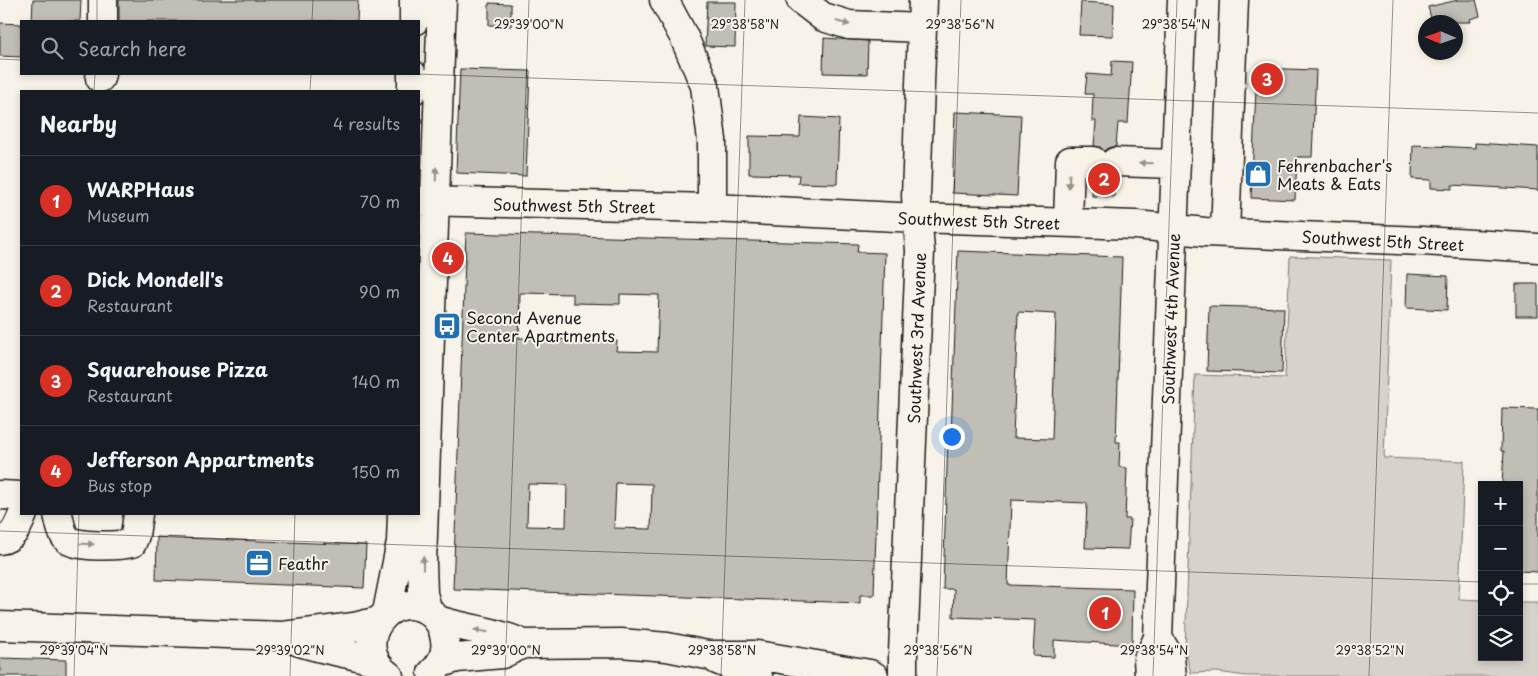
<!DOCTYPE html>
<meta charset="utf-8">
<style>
:root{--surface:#171b24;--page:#242831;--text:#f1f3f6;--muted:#9ea1a6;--line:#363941;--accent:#d93025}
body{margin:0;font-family:"Playpen Sans",sans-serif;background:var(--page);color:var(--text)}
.controls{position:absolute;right:15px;bottom:15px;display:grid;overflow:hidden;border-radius:0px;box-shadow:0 2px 8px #0003}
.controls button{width:45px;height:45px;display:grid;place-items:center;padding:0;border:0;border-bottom:1px solid var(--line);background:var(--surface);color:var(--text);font:25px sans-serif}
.compass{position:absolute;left:1418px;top:15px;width:45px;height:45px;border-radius:50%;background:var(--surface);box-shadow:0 2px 8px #0003;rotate:272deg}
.you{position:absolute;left:951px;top:436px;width:18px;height:18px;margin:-12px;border:4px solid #fff;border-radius:50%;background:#1a73e8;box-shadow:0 0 0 8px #1a73e833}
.badge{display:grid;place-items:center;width:32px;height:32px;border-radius:50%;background:var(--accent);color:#fff;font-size:16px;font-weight:700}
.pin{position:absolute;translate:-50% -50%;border:2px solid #fff;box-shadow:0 1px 5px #0006}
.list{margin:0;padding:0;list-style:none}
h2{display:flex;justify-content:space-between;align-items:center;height:65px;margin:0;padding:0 20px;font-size:21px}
h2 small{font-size:16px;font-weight:400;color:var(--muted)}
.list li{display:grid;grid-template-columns:32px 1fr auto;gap:15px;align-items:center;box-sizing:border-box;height:90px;padding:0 20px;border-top:1px solid var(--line)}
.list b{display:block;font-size:19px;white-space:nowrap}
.list p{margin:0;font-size:16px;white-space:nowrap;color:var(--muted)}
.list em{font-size:16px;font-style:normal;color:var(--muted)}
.icon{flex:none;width:28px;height:28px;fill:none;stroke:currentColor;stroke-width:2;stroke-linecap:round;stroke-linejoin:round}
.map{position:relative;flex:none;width:1538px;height:676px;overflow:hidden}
.search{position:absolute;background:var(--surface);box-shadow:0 2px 8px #0003;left:20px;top:20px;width:400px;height:55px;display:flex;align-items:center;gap:12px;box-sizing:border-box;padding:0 18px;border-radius:0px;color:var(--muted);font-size:19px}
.panel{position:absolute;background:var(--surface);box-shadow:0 2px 8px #0003;left:20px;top:90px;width:400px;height:425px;border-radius:0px}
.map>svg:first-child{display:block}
</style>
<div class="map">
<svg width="1538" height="676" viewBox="0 0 1538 676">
<rect width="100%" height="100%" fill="#f7f3e8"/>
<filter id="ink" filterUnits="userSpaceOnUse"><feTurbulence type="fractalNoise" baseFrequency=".02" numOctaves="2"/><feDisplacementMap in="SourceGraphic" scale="10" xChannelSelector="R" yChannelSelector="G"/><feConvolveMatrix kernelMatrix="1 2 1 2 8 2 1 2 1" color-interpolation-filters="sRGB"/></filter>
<g filter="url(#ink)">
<path fill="#d7d3cb" stroke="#7a7874" d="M1290,256L1391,260L1384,458L1464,461L1459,599L1482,600V657H1519V602H1538V676H1246L1217,672L1191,673L1185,650L1195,375L1285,378Z"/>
<path fill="#c0beb5" stroke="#1c1c1c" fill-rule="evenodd" d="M33,0H81L80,21H32Z
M119,0H358L357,21H119Z
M1458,0H1476L1480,16L1470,19L1471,22H1432L1428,7Z
M707,2H736L735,47L705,46Z
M1081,2L1114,4L1113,36L1079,35Z
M489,3L511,4V26L489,25Z
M0,23L21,24V57L0,56Z
M824,38L868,41L867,74L823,73Z
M1112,61L1132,62L1128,123H1118L1116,146L1108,148L1104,151L1100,147L1094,146L1096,121H1092L1093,94H1085L1087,74L1111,76Z
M1257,68L1316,70L1312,157H1297L1295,200L1251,198Z
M460,69L530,71L526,176L456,173Z
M955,112L1021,115L1017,196L952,193Z
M801,117L839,119L837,184L798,183L799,175L749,174V136L800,137Z
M1475,143L1538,147V190L1452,185V189L1431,188V180L1412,179L1413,145L1475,148Z
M1104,172L1107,175L1115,178L1114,197L1092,196L1093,177L1100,175Z
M466,233L858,244L857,252L885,253L874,595H860V603L453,589ZM520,293L573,294V303L620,304V294L659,295L657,352L616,351L617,341L519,338ZM616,483L652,484L651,529L614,528ZM528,484L567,485L566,527L527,526Z
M958,251L1122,257L1116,442H1120L1119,467L1127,468L1125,519H1130L1128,549L1085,548L1087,503L1011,500L1008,585L1133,589L1132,645L1054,640V657L1033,656L1035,620L953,617L954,589H943L948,436H951ZM1018,312L1056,314L1052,439L1013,438Z
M1407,274L1448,276L1447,310L1406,308Z
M1516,284H1538V316H1516Z
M1209,306L1284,308L1282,373L1207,371Z
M1502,408L1538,409V572L1519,571V485H1502L1504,451H1501Z
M157,537L366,545L364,588L156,580Z
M0,658L66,660V676H0Z"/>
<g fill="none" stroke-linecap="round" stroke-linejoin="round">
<g stroke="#1c1c1c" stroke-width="31">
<path id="minor" d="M664,0L684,37L705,86L712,140V208
M801,0L823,17L849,25L922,28
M103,21V0
M414,21V0
M100,78L101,74
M412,91V74
M1115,162L1176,164
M419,201L712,208L918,218L1136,225L1205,232L1422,241L1538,248
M1068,223L1070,161H1093
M1225,233L1234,0
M0,495L21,496
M58,514C60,522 61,533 67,539C75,548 120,546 132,543L135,535L138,514
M0,540C14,538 18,526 23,514
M428,611L423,594L422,563L442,0
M387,612L401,542L402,514
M438,620C466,629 496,631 523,644
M0,626L283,636L354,627L378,621
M1158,638L1170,658L1172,676
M294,640C320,650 348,652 375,661
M717,660L758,676
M441,663L457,658L502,654L523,644L621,643L667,647L707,655H757L870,674L874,676
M389,676C344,643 395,581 433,615C439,621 443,627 444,635C448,649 443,663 432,673
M903,676V653L920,251L916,196L923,0
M1149,676L1148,659L1158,638L1182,0"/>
</g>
<use href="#minor" stroke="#f7f3e8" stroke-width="28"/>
</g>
<defs><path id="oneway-solid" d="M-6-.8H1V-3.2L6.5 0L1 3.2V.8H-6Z" transform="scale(1.25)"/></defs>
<g fill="#94928c">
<use href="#oneway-solid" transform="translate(843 23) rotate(15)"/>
<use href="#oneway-solid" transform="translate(1146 163) rotate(-178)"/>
<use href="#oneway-solid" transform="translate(436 174) rotate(-88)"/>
<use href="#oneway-solid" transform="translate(1069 181) rotate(93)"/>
<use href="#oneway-solid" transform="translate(87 544) rotate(2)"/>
<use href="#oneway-solid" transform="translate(423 563) rotate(-90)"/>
<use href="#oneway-solid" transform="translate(481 631) rotate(-170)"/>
</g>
</g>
<path fill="none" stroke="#1c1c1c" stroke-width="1" stroke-opacity="0.45" d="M97,21V0M312,21L313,0M0,59L21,60M416,74L1538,113M94,91L95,74M310,91L311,74M0,531L1482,582M1519,584H1538M74,676L79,514M290,676L295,514M505,676L529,0M721,676L745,0M937,676L961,0M1153,676L1177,0M1369,676L1393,0"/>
<defs>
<g id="shop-square" transform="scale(1.4375)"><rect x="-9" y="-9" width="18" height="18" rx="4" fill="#1f6fb2" stroke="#f7f3e8"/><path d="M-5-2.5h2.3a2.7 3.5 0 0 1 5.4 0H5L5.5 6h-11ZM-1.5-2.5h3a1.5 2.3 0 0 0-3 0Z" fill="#fff"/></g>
<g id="bus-square" transform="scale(1.4375)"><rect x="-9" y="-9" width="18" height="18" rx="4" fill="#1f6fb2" stroke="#f7f3e8"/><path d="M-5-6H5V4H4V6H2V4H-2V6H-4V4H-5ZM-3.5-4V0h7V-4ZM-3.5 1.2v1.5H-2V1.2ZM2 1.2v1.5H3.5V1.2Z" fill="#fff"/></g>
<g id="office-square" transform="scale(1.4375)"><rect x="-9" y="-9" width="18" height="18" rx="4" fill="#1f6fb2" stroke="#f7f3e8"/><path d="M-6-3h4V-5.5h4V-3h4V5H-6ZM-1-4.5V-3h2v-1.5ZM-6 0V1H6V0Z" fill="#fff"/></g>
</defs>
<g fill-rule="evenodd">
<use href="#shop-square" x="1258" y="174"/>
<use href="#bus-square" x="447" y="326"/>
<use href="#office-square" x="259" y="563"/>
</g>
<g text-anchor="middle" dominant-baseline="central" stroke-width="4" stroke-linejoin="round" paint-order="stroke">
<g font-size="16" fill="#1c1c1c" stroke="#f7f3e8" text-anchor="start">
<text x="1277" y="165">Fehrenbacher's<tspan x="1277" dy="18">Meats &amp; Eats</tspan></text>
<text x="466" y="317">Second Avenue<tspan x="466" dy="18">Center Apartments</tspan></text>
<text x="278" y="563">Feathr</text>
</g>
<g font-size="16" fill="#1c1c1c" stroke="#f7f3e8">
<text transform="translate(574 205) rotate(1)">Southwest 5th Street</text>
<text transform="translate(979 220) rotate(2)">Southwest 5th Street</text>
<text transform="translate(1383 240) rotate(3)">Southwest 5th Street</text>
<text transform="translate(1170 319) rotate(-88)">Southwest 4th Avenue</text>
<text transform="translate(916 338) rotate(-88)">Southwest 3rd Avenue</text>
</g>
</g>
<g font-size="12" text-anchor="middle" fill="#1c1c1c" stroke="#f7f3e8" stroke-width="4" stroke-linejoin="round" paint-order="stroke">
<text x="529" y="29">29°39'00"N</text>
<text x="745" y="29">29°38'58"N</text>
<text x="960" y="29">29°38'56"N</text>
<text x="1176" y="29">29°38'54"N</text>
<text x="74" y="655">29°39'04"N</text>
<text x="290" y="655">29°39'02"N</text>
<text x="506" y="655">29°39'00"N</text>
<text x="722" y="655">29°38'58"N</text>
<text x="938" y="655">29°38'56"N</text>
<text x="1154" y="655">29°38'54"N</text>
<text x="1370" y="655">29°38'52"N</text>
</g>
</svg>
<div class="controls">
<button>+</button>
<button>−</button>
<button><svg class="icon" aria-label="locate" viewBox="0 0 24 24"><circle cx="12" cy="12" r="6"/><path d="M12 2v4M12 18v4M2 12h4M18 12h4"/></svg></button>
<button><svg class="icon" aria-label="layers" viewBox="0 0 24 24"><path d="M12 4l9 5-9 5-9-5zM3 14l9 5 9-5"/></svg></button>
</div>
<svg class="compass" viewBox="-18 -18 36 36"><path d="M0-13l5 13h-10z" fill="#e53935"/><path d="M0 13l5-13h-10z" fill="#9ea1a6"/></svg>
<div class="you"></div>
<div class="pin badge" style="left:1105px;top:613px">1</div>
<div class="pin badge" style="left:1104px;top:179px">2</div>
<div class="pin badge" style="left:1267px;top:79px">3</div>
<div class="pin badge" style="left:448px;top:258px">4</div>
<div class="search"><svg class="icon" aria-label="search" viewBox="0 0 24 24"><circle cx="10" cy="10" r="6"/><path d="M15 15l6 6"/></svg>Search here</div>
<section class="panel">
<h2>Nearby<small>4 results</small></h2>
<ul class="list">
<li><span class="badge">1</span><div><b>WARPHaus</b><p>Museum</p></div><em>70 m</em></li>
<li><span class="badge">2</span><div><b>Dick Mondell's</b><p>Restaurant</p></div><em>90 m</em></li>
<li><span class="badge">3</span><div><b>Squarehouse Pizza</b><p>Restaurant</p></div><em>140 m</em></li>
<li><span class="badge">4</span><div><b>Jefferson Appartments</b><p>Bus stop</p></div><em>150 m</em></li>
</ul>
</section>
</div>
